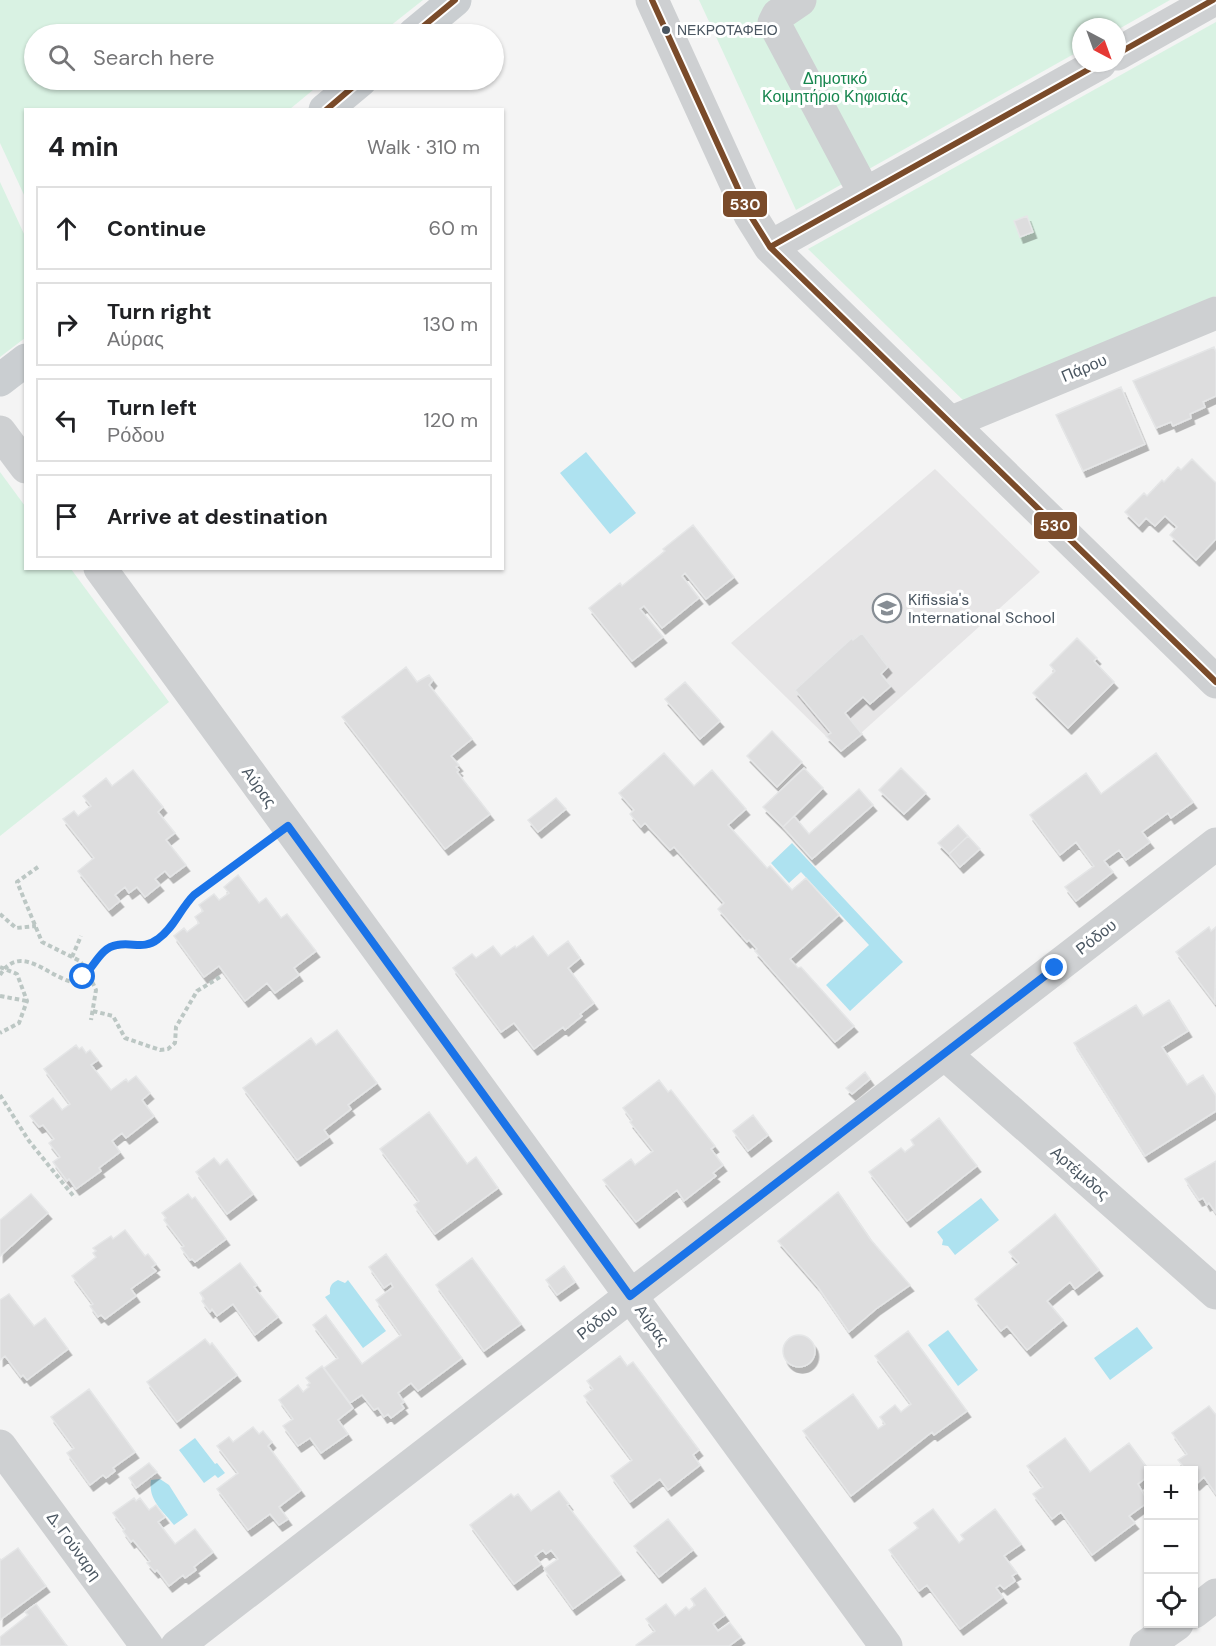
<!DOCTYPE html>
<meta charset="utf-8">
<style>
:root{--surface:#fff;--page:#f2f2f2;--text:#202124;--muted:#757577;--line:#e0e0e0}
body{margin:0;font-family:"DM Sans",sans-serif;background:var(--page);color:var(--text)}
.controls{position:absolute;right:18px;bottom:18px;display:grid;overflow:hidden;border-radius:0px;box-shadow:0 2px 4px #0004}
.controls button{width:54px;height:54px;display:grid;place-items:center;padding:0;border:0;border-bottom:2px solid var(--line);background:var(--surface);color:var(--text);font:30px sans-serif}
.compass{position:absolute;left:1072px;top:18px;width:54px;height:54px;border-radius:50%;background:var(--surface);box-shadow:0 2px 4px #0004;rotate:139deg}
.stop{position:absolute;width:18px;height:18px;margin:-14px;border:4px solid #1a73e8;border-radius:50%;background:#fff}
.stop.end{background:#1a73e8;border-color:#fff;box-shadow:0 2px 6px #0008}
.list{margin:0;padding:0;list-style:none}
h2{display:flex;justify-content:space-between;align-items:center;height:78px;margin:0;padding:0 24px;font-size:26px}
h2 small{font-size:20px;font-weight:400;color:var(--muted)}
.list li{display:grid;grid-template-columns:39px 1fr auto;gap:18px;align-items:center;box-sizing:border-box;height:84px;margin:0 12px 12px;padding:0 12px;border:2px solid var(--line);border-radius:0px}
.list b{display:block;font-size:22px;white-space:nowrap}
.list p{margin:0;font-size:20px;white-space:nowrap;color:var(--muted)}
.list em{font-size:20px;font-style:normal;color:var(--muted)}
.icon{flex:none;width:33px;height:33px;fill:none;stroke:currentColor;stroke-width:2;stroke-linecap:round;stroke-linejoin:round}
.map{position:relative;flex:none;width:1216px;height:1646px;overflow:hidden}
.search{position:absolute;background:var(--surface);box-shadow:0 2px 4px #0004;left:24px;top:24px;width:480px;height:66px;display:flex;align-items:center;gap:15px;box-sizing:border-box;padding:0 21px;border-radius:33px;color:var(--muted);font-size:22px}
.panel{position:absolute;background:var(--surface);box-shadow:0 2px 4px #0004;left:24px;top:108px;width:480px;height:462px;border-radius:0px}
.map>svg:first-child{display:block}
</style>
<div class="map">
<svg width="1216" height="1646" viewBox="0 0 1216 1646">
<defs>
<filter id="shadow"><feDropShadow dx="3.5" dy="6" stdDeviation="0" flood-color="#0004"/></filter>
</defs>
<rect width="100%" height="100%" fill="#f4f4f4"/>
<path fill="#e6e5e6" d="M935,469L1040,572L841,751L731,643Z"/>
<path fill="#d9f2e3" d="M0,0H423L380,34H34V80H325L290,109L26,110L25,197L0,143Z
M699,0H1170L1117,30V27H1081V50L796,210Z
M1216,22V296L966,403L808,249Z
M0,182L25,236V338L0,357Z
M0,472L25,506L26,568L71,569L169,702L0,836Z"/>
<path fill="#aee2f0" d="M586,452L636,513L610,534L560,473Z
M792,843L903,962L850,1011L826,985L869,945L801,872L789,883L771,863Z
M981,1198L999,1220L955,1255L948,1246L942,1245L943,1240L937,1232Z
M338,1280L345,1283L348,1280L386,1331L363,1348L325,1297L330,1294C329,1286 332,1283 338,1280Z
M1137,1327L1153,1348L1110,1380L1094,1358Z
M948,1330L978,1370L958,1386L928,1345Z
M195,1438L215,1464L217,1463L225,1473L218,1478L215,1475L204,1483L179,1450Z
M160,1479L169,1485L188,1515L174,1525C162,1510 148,1500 151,1480Z"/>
<path fill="#ddddde" stroke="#e5e6e7" stroke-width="1.5" filter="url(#shadow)" d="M1027,216L1033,232L1020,237L1014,221Z
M1214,347L1216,352V396L1203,402L1205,407L1190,414L1191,418L1173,426L1171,422L1156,428L1133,381Z
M1121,387L1145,444L1083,471L1056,415Z
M1192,459L1216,483V539L1196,560L1170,535L1177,527L1165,516L1155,526L1146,518L1139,526L1125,512L1144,493L1147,496L1162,480L1164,482L1178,467L1181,470Z
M693,525L734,577L706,599L685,573L682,576L699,598L662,628L644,606L640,609L663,637L632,661L589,608L620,583L622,586L665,551L663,549Z
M862,633L888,667L881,674L891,686L870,704L863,697L845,713L862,734L841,751L826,736L831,733L795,690L852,638L853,640Z
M1077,638L1097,658L1094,661L1114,682L1068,728L1033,693L1055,671L1050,665Z
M406,667L417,682L429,675L433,680L429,685L472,739L451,756L459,765L456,767L459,770L457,772L490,814L445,849L342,717Z
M685,682L720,721L700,739L665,699Z
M772,731L802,762L777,787L747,756Z
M664,753L694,786L712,770L746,809L728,825L767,868L770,866L792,890L806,878L839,915L790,959L798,968L801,967L854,1026L835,1042L755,951L757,949L749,940L747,942L718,909L724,903L674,847L670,850L645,823L641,827L630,814L634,810L619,793Z
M1156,753L1193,802L1171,818L1168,813L1142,832L1150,842L1126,860L1119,850L1104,861L1113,872L1076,901L1065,887L1094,866L1076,842L1060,855L1030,815L1086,773L1101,794Z
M804,768L823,788L783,827L763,807Z
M901,768L926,793L904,814L879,790Z
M133,770L163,807L158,812L175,833L166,840L186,865L170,877L165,871L155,879L160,885L145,897L137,887L129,893L125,887L115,895L120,901L109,910L78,871L94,858L63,819L74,811L78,816L91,806L83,796L106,778L112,786Z
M859,789L873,805L812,859L783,827L794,816L809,834Z
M556,798L566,809L538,832L528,820Z
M958,825L968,836L949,854L938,843Z
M968,836L980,849L960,867L949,854Z
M238,875L259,903L266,898L281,918L287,914L316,951L294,968L299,975L275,993L267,983L245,1001L219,966L204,977L174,936L184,928L187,932L199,923L195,917L203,911L199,905L214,894L219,900L229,893L224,887Z
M1209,927L1211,931L1216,927L1215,1003L1176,952Z
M533,936L548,956L568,941L580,958L568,968L594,1003L580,1014L582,1016L565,1030L563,1027L534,1049L514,1023L501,1032L453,968L472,954L476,958L493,946L501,956L515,946L516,948Z
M1169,1000L1188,1031L1162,1047L1187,1085L1203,1075L1216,1096V1111L1145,1156L1074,1043L1136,1005L1143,1016Z
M337,1030L377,1083L348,1105L351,1109L324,1130L329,1137L297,1160L243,1088L311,1038L316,1045Z
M76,1045L79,1049L82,1047L86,1053L90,1050L98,1060L91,1065L111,1090L126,1079L128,1082L136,1076L150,1093L142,1100L154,1116L126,1138L122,1133L112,1141L120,1152L99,1168L101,1171L76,1189L69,1179L67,1181L53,1162L60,1157L49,1143L54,1139L43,1125L39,1127L30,1116L53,1098L62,1110L70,1104L44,1069Z
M865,1072L870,1079L852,1094L846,1088Z
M659,1080L668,1092L671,1090L715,1146L711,1149L723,1165L713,1173L716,1176L684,1201L677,1190L636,1222L603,1180L631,1159L635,1165L653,1151L630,1122L632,1120L623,1108Z
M429,1112L467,1164L476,1157L498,1188L435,1234L414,1205L419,1201L380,1149Z
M753,1115L768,1135L748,1151L733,1131Z
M939,1118L977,1166L907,1221L869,1172L901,1148L905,1152L914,1145L911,1140Z
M214,1158L220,1165L227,1159L253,1194L227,1214L196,1172Z
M1216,1161V1213L1209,1203L1207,1205L1203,1198L1199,1200L1185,1179Z
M838,1192L871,1240L910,1285L876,1309L849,1332L818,1287L778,1241Z
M31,1194L48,1213L0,1256V1220Z
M188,1194L192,1199L195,1197L226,1239L195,1262L192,1259L190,1260L181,1248L184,1246L164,1220L166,1218L162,1213Z
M1055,1214L1099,1270L1075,1289L1070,1282L1047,1301L1063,1320L1027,1350L1007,1326L1001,1331L975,1299L1019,1263L1009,1252Z
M125,1230L145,1256L148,1254L156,1264L152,1267L156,1271L131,1289L136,1296L105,1319L101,1315L98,1317L90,1306L93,1304L72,1276L96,1257L93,1253L96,1251L93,1248L111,1236L113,1239Z
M386,1254L462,1358L418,1391L411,1383L398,1393L404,1402L401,1404L404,1408L391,1418L388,1414L384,1417L378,1408L374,1410L362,1395L350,1403L324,1368L338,1358L313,1325L326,1315L362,1364L401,1335L376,1300L393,1287L391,1283L384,1288L369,1267Z
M472,1258L521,1324L484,1351L436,1285Z
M240,1263L257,1285L254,1287L278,1317L255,1335L233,1304L217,1316L212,1309L210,1312L202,1301L204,1299L200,1293Z
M564,1266L575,1282L557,1295L546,1280Z
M9,1294L34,1326L45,1318L68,1349L27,1380L23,1375L21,1377L5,1356L0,1360V1300Z
M908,1331L967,1411L934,1435L932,1432L851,1496L803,1431L853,1394L878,1429L885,1424L880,1417L895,1405L901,1412L911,1404L875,1356Z
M783 1351a16 16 0 1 1 32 0a16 16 0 1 1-32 0Z
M205,1339L210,1345L212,1343L237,1375L177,1422L147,1382Z
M620,1356L627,1366L633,1362L699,1450L693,1455L700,1465L668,1490L660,1479L630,1502L611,1476L632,1460L584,1396L593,1389L587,1381Z
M322,1366L353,1408L338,1420L348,1434L321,1453L310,1438L298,1446L283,1426L293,1419L279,1400L298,1385L303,1392L309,1387L307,1385L310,1383L306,1378Z
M89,1389L135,1452L113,1468L115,1471L106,1478L103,1475L90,1485L67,1453L74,1448L51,1417Z
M1209,1406L1216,1415V1494L1204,1477L1196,1484L1194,1481V1470H1186L1178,1460L1187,1454L1172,1433Z
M253,1427L259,1434L263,1431L272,1442L268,1446L301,1490L279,1507L288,1519L279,1525L270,1514L248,1530L217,1489L238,1473L217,1446L229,1437L233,1442Z
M1065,1438L1090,1472L1129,1443L1149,1470L1148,1476L1138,1484L1148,1502L1129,1516L1135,1523L1092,1555L1061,1512L1052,1519L1033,1494L1043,1487L1027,1466Z
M149,1463L157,1472L136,1488L129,1478Z
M559,1491L569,1504L567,1505L621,1574L573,1609L544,1569L558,1559L551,1550L546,1554L543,1550L535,1556L541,1564L514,1584L470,1525L511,1494L514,1497L518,1494L531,1511Z
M134,1498L136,1501L140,1498L149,1510L156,1505L165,1517L158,1522L175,1544L195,1529L213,1552L194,1567L196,1570L185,1578L183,1575L169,1586L157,1570L155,1572L147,1563L150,1561L133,1540L131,1542L123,1531L125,1529L113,1513Z
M933,1509L959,1543L964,1539L961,1535L995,1509L1021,1544L1004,1556L1017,1573L1012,1576L1015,1581L1004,1589L1000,1585L996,1588L1003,1597L960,1629L927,1585L919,1591L889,1550L918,1528L914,1523Z
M668,1519L693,1550L659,1577L634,1546Z
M18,1548L46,1586L0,1620V1559L1,1560Z
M705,1588L725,1615L713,1624L718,1631L730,1623L741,1637L729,1646H637L636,1645L655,1631L646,1619L666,1604L675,1616L686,1607L689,1610L695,1605L691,1599Z
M36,1604L67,1646H0V1637L28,1615L25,1612Z"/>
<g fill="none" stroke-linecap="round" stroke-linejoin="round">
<path stroke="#bcc7c4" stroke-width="4" stroke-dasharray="4.5 3" stroke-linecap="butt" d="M38,867L17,882L42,942L80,961L88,973L96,990L91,1020
M0,914L16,928L36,926
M72,957L81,936
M0,967L17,974L27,1001L19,1023L0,1033
M0,975C20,943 46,975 72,982C93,972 92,960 109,948C124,939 141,952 158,940C173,928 178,910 192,897C213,877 239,861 263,844
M0,996L27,1001
M93,1011L113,1016L125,1038L160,1050L168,1049L175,1043L176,1027L197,991L220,977
M0,1095L29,1141L75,1198"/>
<path stroke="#ced0d2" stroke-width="33" d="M652,0L750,215L770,247L1216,682
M800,0L778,15L774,23L865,194
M1117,54L1213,0
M770,247L1100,63
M952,422L1216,313
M0,432L26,467
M100,568L886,1646
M945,1054L1216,1293
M0,1446L147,1646
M1194,1612L1216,1595
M177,1646L1216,844
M1146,1646L1177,1624"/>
<path stroke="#caced1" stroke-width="33" d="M414,34L455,0
M325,110L361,80
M0,380L26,360"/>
<g stroke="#fff" stroke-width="10">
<path id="bus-1" d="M652,0L750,215L770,247L1216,682
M414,34L455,0
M1117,54L1213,0
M326,110L361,80
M770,247L1100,63"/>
</g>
<use href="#bus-1" stroke="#7a4b2a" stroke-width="6"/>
</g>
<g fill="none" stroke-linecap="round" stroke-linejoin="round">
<path stroke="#1a73e8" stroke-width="8" d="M83,977C94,967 101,947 117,945C133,942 144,950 158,939C174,928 180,909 194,895L288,826L630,1296L1055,968"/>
</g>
<defs>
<g id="school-ring" transform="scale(1.5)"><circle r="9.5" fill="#fff" stroke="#868d94" stroke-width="1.5"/><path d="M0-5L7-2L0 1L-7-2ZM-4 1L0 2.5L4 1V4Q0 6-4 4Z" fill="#868d94"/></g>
</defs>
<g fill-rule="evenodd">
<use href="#school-ring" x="887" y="608"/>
</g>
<circle fill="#4a5661" stroke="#fff" stroke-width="2" cx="666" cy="30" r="5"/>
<g text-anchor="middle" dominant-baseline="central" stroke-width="6" stroke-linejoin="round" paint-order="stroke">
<g font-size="14" fill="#4a5661" stroke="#fff" text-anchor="start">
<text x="677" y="30">ΝΕΚΡΟΤΑΦΕΙΟ</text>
</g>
<g font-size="16" fill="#17864f" stroke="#fff">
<text x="835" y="78">Δημοτικό<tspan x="835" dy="18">Κοιμητήριο Κηφισιάς</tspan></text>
</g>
<g font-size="16" fill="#4a5661" stroke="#fff">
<text transform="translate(1084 368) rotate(-23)">Πάρου</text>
<text transform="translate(259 787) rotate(54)">Αύρας</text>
<text transform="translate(1096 937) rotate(-38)">Ρόδου</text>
<text transform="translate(1080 1173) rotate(41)">Αρτέμιδος</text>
<text transform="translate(597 1322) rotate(-38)">Ρόδου</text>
<text transform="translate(652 1325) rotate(54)">Αύρας</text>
<text transform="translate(74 1546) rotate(54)">Δ. Γούναρη</text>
</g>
<g font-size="16" fill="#4a5661" stroke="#fff" text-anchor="start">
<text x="908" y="599">Kifissia's<tspan x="908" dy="18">International School</tspan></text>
</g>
</g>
<g stroke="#fff" stroke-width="2">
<rect x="722" y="190" width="46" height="28" rx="6" fill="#7a4b2a"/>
<rect x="1033" y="511" width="45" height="29" rx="6" fill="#7a4b2a"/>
</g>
<g font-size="16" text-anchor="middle" font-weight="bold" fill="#fff">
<text x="745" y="210">530</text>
<text x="1055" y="531">530</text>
</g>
</svg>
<div class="controls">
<button>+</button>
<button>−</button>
<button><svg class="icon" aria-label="locate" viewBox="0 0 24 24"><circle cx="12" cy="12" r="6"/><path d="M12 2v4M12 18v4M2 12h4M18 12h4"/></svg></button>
</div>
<svg class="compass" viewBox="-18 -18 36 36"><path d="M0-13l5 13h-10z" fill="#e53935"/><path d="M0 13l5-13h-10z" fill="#757577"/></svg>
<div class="stop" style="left:83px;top:977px"></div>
<div class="stop end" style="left:1055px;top:968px"></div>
<div class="search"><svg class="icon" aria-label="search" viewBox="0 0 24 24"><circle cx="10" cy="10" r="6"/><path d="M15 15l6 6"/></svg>Search here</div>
<section class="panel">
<h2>4 min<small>Walk · 310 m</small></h2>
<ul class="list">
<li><svg class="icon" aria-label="ahead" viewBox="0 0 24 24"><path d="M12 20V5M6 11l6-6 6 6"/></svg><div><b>Continue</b></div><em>60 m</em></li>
<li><svg class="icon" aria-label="right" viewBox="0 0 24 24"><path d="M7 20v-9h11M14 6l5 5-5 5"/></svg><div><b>Turn right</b><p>Αύρας</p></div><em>130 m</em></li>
<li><svg class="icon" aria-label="left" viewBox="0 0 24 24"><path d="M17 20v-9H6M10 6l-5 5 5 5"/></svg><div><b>Turn left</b><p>Ρόδου</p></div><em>120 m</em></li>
<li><svg class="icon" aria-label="arrive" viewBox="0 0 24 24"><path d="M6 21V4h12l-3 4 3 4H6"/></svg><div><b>Arrive at destination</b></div></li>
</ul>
</section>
</div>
